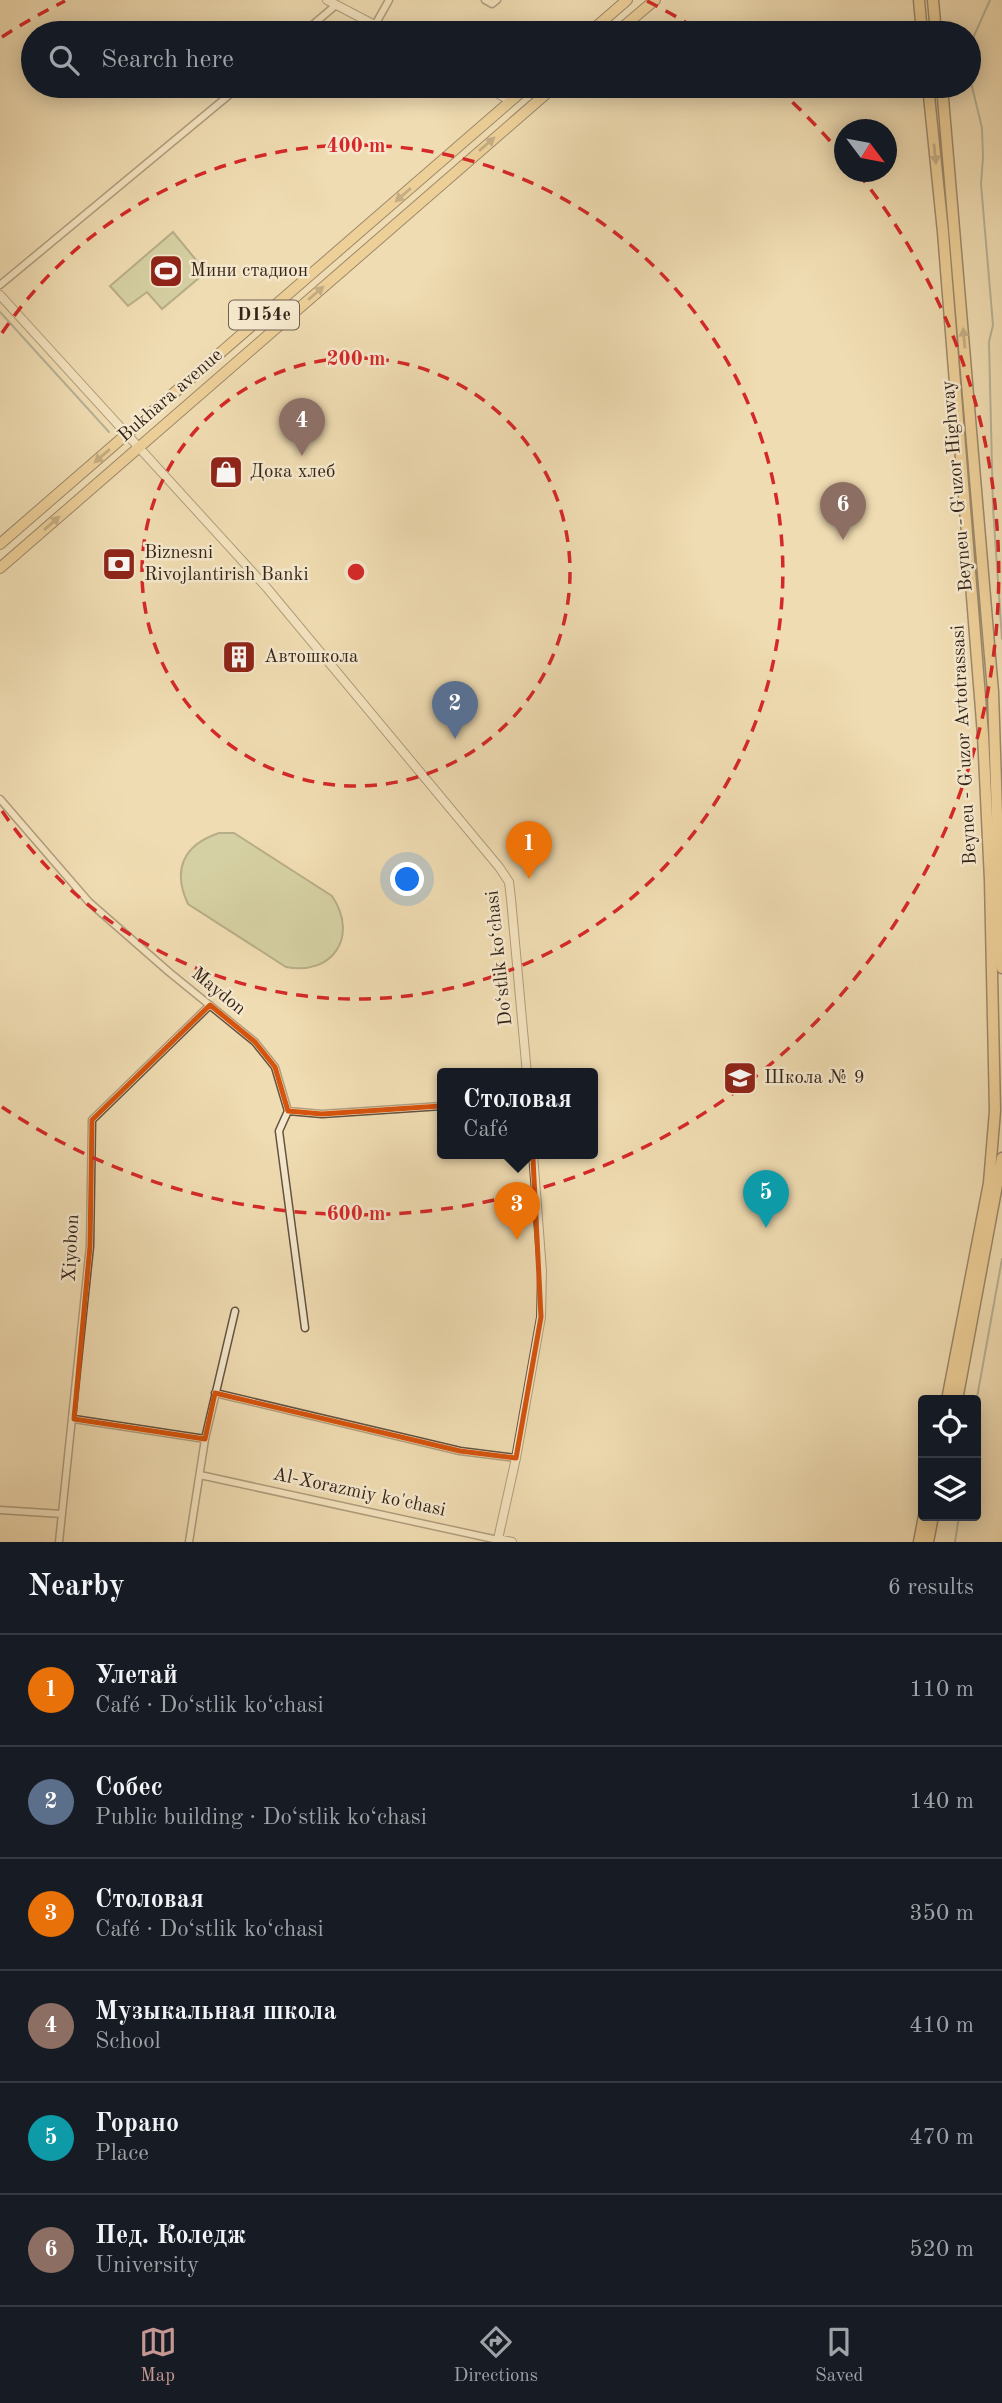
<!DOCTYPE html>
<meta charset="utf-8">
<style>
:root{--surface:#171b24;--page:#20242c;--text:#f1f3f6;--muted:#9ea1a6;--line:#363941;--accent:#c59692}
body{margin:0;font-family:"Old Standard TT",serif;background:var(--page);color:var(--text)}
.controls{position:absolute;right:21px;bottom:21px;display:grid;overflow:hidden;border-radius:7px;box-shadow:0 4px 18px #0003}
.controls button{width:63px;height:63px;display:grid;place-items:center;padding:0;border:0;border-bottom:2px solid var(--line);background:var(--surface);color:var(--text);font:35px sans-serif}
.compass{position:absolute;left:834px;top:119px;width:63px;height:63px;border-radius:50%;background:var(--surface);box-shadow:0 4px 18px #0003;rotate:122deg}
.you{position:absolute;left:408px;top:880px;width:24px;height:24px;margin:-18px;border:5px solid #fff;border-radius:50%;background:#1a73e8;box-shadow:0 0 0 10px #1a73e833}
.badge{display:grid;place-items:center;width:46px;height:46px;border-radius:50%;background:var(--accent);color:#fff;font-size:23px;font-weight:700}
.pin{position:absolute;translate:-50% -58px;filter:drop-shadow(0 2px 4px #0008)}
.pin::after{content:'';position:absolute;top:37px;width:24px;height:21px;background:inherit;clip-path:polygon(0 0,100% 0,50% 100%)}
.popup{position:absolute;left:437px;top:1068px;width:161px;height:91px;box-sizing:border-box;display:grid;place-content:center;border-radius:7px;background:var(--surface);filter:drop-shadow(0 2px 5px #0005);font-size:23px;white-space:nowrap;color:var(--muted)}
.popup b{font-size:26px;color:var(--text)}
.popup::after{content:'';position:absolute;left:50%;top:100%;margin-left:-14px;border:14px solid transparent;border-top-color:var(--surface)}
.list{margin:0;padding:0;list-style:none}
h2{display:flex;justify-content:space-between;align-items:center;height:91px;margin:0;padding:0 28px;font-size:30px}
h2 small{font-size:23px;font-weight:400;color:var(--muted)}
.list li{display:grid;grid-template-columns:46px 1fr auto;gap:21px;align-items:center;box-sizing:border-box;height:112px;padding:0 28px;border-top:2px solid var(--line)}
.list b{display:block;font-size:26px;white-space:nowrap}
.list p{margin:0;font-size:23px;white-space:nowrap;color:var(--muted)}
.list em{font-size:23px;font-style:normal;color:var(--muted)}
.icon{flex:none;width:38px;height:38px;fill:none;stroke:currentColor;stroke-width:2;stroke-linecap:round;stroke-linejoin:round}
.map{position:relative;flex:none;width:1002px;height:1542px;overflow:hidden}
.search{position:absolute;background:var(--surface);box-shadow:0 4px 18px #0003;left:21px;right:21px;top:21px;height:77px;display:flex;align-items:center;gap:18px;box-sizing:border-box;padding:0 24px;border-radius:38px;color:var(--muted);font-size:26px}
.sheet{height:763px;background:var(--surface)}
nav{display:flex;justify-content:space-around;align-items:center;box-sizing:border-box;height:98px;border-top:2px solid var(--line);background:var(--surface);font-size:19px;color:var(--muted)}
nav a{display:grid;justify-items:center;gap:4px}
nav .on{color:var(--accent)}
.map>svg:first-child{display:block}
</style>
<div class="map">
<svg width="1002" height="1542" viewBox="0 0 1002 1542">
<rect width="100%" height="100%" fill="#f0dcb2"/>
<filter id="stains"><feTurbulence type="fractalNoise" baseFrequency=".00286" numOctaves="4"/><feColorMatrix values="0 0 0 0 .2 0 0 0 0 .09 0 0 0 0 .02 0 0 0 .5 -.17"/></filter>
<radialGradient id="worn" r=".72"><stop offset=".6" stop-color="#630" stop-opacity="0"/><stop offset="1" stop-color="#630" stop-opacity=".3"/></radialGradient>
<path fill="#b4c291" stroke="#747355" stroke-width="2" d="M173,232L206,272L162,309L147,292L128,306L110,286Z
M219,833H234L332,896C359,936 333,976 286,967L188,904C172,870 183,845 219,833Z"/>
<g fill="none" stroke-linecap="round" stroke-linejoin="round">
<path stroke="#727e76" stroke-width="2" d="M969,47L990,0
M969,74L982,128L983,157L981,184L993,325L989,342L993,508L1002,639
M0,312L109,432
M976,1403L1002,1259
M955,1542L959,1516"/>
<g stroke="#63523f" stroke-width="9">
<path id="minor" d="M485,0L492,4L497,0
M375,25L389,0
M303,33L336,5
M0,285L240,86
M0,799L89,902L169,972L255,1042L275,1067L288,1111L322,1114L442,1106
M288,1111L279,1131L305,1328
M215,1393L460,1451L516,1458
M74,1419L205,1439
M200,1475L498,1540
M0,1510L62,1514
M59,1542L90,1246L92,1120L210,1005
M189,1542L205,1439L235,1311"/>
</g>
<g stroke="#63523f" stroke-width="10">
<path id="tertiary" d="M327,0L390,33
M484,86L511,101
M0,295L267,588L499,867L509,882L511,899L527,1074
M512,1542L498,1539L516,1458L541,1317L542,1271L533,1154"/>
</g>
<g stroke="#342419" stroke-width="12">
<path id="primary" d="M589,33L627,0
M616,33L655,0
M0,544L528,86
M0,568L555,86"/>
</g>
<g stroke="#342419" stroke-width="13">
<path id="trunk" d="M919,0L922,33
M933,0L936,33
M928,86L943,232L983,735L990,880L995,1111L989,1183L947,1400
M942,86L993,692L1002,968
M957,1400L1002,1158
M919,1542L924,1516
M928,1542L933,1516"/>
</g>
<use href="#minor" stroke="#f5e8cd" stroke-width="6"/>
<use href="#tertiary" stroke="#f5e8cd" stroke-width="8"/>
<use href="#primary" stroke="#e8be79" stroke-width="10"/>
<use href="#trunk" stroke="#e8be79" stroke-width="10"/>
</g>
<defs><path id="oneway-solid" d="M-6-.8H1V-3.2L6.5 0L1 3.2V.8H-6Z" transform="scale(1.75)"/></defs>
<g fill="#8e7149">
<use href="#oneway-solid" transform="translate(487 144) rotate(-41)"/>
<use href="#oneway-solid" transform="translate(935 154) rotate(84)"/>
<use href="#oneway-solid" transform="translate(403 195) rotate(139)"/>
<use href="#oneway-solid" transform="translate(316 293) rotate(-41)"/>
<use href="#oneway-solid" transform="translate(964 338) rotate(-95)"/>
<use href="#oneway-solid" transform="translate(102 456) rotate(139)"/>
<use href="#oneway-solid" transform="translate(52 523) rotate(-41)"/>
</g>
<path d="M0 0H1002V1542H0ZM210,1005L255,1042L275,1067L288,1111L322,1114L530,1100L541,1317L516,1458L460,1451L215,1393L205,1439L74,1419L90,1246L92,1120Z" fill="#f0dcb2" fill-opacity=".55" fill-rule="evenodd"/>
<path fill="none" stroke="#d6540d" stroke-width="5" stroke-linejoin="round" d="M210,1005L255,1042L275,1067L288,1111L322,1114L530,1100L541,1317L516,1458L460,1451L215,1393L205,1439L74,1419L90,1246L92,1120Z"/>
<g fill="none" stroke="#d62828" stroke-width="3.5" stroke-dasharray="12 9">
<circle cx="356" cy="572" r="214"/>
<path d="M2 333A427 427 0 1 1 2 811"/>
<path d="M2 37A641 641 0 0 1 65 1M647 1A641 641 0 0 1 700 31M777 88A641 641 0 0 1 843 156M858 173A641 641 0 0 1 2 1107"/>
</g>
<defs>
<g id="stadium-square" transform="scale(1.75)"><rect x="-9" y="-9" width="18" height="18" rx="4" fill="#8f2418" stroke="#f5e8cd"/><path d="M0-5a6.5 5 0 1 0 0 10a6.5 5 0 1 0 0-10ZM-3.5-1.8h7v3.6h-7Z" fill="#fff"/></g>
<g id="shop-square" transform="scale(1.75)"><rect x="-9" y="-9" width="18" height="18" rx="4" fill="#8f2418" stroke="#f5e8cd"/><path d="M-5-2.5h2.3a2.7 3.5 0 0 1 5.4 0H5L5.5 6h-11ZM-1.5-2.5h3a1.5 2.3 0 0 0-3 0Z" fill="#fff"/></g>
<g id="bank-square" transform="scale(1.75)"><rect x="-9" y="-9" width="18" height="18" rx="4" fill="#8f2418" stroke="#f5e8cd"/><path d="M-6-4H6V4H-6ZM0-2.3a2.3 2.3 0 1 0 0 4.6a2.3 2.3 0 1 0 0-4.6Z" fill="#fff"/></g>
<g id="building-square" transform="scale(1.75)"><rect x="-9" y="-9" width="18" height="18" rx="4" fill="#8f2418" stroke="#f5e8cd"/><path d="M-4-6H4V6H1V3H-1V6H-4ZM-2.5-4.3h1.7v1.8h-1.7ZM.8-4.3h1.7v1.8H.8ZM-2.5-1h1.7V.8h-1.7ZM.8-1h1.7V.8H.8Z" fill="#fff"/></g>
<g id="school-square" transform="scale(1.75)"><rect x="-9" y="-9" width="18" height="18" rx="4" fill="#8f2418" stroke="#f5e8cd"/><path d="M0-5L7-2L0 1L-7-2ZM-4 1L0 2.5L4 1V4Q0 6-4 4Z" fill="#fff"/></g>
</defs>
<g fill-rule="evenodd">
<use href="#stadium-square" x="166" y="271"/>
<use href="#shop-square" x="226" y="472"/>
<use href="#bank-square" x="119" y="564"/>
<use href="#building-square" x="239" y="657"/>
<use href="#school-square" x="740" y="1078"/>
</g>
<g text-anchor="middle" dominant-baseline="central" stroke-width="5" stroke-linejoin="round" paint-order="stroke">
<rect fill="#f5e8cd" stroke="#6e5f4f" stroke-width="2" x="229" y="300.5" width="70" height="29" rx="5"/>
<g font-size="18" font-weight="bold" fill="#342419">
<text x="264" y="315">D154e</text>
</g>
<g font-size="19" fill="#342419" stroke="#f5e8cd" text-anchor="start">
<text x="190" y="271">Мини стадион</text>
<text x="250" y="472">Дока хлеб</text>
<text x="144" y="553">Biznesni<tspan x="144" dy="22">Rivojlantirish Banki</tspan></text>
<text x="264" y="657">Автошкола</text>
<text x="764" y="1078">Школа № 9</text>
</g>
<g font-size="19" fill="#342419" stroke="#f5e8cd">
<text transform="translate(171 396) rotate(-41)">Bukhara avenue</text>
<text transform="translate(958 486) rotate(-95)">Beyneu - G'uzor Highway</text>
<text transform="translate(965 745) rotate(-93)">Beyneu - G'uzor Avtotrassasi</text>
<text transform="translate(500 958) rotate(-96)">Do‘stlik ko‘chasi</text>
<text transform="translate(218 992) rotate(39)">Maydon</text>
<text transform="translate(72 1248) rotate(-87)">Xiyobon</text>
<text transform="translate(359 1493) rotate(12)">Al-Xorazmiy ko'chasi</text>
</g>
</g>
<circle cx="356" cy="572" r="10" fill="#d62828" stroke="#f5e8cd" stroke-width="3.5"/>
<g font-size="21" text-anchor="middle" font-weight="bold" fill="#d62828" stroke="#f5e8cd" stroke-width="5" stroke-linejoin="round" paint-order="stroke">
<text x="356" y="152">400 m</text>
<text x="356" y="365">200 m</text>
<text x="356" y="1220">600 m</text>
</g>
<rect width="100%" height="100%" filter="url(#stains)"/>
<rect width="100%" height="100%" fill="url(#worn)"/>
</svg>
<div class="controls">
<button><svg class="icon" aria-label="locate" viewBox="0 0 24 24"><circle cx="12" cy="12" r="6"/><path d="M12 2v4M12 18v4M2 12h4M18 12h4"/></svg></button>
<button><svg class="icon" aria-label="layers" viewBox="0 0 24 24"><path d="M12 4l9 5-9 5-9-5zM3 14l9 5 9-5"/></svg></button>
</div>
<svg class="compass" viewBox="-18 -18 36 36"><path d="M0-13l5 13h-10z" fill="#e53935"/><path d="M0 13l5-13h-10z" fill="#9ea1a6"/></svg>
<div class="you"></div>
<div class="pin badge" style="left:529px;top:879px;background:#e8710a">1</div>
<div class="pin badge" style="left:455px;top:739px;background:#5c6f8a">2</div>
<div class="pin badge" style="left:517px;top:1240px;background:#e8710a">3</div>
<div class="popup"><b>Столовая</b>Café</div>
<div class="pin badge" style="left:302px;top:456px;background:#8d6e63">4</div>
<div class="pin badge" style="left:766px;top:1228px;background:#0f9aa8">5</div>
<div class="pin badge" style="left:843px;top:540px;background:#8d6e63">6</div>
<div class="search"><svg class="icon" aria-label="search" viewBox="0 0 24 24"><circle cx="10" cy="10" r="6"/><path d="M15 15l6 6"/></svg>Search here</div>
</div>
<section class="sheet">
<h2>Nearby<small>6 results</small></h2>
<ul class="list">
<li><span class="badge" style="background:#e8710a">1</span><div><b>Улетай</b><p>Café · Do‘stlik ko‘chasi</p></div><em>110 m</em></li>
<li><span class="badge" style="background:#5c6f8a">2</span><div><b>Собеc</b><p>Public building · Do‘stlik ko‘chasi</p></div><em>140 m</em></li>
<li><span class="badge" style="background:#e8710a">3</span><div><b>Столовая</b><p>Café · Do‘stlik ko‘chasi</p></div><em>350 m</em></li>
<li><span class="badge" style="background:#8d6e63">4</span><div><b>Музыкальная школа</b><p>School</p></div><em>410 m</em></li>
<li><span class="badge" style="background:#0f9aa8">5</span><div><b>Горано</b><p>Place</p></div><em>470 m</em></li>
<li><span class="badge" style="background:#8d6e63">6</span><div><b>Пед. Коледж</b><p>University</p></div><em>520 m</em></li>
</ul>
</section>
<nav>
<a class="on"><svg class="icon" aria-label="map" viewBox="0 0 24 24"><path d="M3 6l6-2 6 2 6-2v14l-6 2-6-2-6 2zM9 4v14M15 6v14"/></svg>Map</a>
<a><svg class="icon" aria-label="directions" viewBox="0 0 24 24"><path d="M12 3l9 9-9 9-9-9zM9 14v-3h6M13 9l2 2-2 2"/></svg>Directions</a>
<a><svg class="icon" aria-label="saved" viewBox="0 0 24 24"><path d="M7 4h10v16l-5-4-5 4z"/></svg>Saved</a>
</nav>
